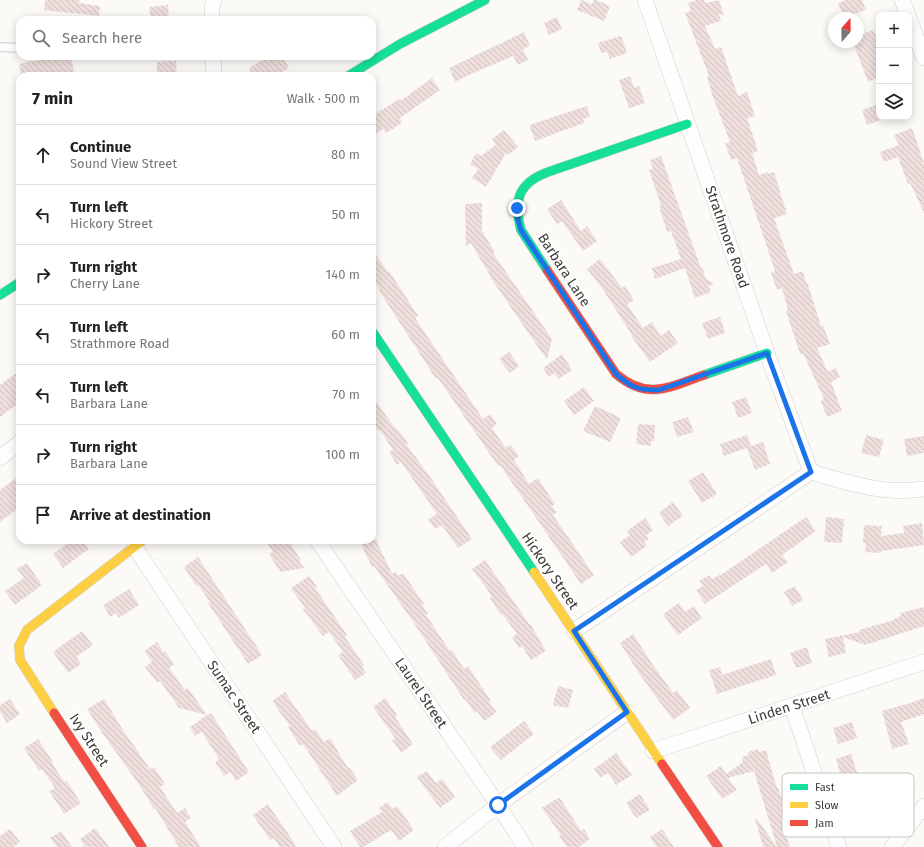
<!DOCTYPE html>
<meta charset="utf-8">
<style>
:root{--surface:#fff;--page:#f2f2f2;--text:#222;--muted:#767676;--line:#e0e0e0}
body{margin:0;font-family:"Fira Sans",sans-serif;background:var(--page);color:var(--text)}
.controls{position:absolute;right:12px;top:12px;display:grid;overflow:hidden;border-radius:8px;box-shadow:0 2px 10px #0003}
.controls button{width:36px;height:36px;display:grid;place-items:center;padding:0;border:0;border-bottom:1px solid var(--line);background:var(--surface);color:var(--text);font:20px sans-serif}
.compass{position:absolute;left:828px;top:12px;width:36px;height:36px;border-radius:50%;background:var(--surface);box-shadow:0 2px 10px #0003;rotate:20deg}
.stop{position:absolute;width:12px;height:12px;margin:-9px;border:3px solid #1a73e8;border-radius:50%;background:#fff}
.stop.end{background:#1a73e8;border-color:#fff;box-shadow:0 1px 4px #0008}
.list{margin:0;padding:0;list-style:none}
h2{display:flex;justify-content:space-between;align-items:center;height:52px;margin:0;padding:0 16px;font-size:17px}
h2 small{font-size:13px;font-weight:400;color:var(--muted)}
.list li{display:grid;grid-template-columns:26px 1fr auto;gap:12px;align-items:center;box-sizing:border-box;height:60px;padding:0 16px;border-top:1px solid var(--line)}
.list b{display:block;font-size:15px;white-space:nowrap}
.list p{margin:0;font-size:13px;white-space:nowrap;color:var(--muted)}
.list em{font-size:13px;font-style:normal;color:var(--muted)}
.icon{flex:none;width:22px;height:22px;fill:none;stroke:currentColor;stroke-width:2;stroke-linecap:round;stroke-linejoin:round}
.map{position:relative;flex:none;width:924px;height:847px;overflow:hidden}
.search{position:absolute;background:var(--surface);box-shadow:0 2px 10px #0003;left:16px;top:16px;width:360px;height:44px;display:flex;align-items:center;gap:10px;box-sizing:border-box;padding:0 14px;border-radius:12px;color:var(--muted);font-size:15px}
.panel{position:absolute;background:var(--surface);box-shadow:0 2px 10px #0003;left:16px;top:72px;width:360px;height:472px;border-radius:12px}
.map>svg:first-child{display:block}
</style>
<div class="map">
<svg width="924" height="847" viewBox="0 0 924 847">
<defs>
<pattern id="building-back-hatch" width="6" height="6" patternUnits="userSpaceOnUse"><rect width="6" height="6" fill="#eedfdd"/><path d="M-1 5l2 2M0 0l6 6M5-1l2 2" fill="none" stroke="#cdc0be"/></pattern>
</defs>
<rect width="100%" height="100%" fill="#fcfaf7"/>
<path fill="url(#building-back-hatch)" d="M45,0H79V3L100,6L99,16L44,10Z
M581,0L592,4L594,0H596L610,6L604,21L577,10Z
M697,0H704L705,3L719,0L724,15L719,14L721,21L705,26L715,49L721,47L738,96L747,92L755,116L747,118L758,151L752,153L759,175L767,172L768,174L774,172L787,214L774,218L794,274L802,271L809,288L821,326L823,325L830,344L817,348L828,372L836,368L840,377L831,382L842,411L827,417L821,401L824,399L803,353L800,354L786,311L788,310L782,288L777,290L771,273L775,271L737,158L731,160L725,143L730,142L712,94L707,77L709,76L685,13L691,11L688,3Z
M846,0H862L866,10L844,18L838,3Z
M168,5L169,20H151L149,7Z
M557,17L562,29L549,35L544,23Z
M873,30L879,42V77L868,82L853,42H858V36Z
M524,32L530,46L523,49L528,60L518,65L513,56L471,74L455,82L449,68Z
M621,36L627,53L610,59L607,52L601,53L598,43Z
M38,56H71L75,76H21L19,64L39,60Z
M269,56H282L289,68L275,76H253L249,68Z
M176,61L177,76H157V62Z
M630,76L634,88L639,86L645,103L629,108L619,80Z
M432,78L440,90L400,118L402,123L386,133L383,129L372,136V116L399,99L400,101Z
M876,105L881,120L867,125L862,110Z
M587,106L590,117L583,119L584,123L535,141L529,125Z
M912,128L924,163V213L910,183L908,184L898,157L884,162L880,152L899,145L894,135Z
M504,130L518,147L508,155L506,153L486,187L472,178L478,169L470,164L476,153L481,156L496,145L492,139Z
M661,156L701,268L702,267L706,279L714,284L708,286L711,292L695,298L685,268L655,279L652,268L681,259L671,231L667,232L659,206L661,205L649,170L653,169L650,160Z
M561,200L581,231L587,226L597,241L583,251L562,221L557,224L547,209Z
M482,203V231L495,252L493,253L552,339L547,360L490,277H491L471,243L466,246L465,204Z
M372,250L388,272L389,271L406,297L418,316L415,318L483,419L490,414L497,424L492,428L506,448L511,445L519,456L514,460L529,484L538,478L555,504L552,506L557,512L553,515L594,575L581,584L500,465L498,466L438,378L436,379L380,292L379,287L372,276Z
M600,259L622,288L625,286L634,300L627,304L643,328L652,322L661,336L669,330L678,343L650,362L631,336L632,335L602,288L587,269Z
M720,317L725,333L708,339L702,323Z
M509,352L519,366L510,373L499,359Z
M562,354L572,370L559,379L554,373L549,377L543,368Z
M20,370V402L0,417V385Z
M584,387L594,401L574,415L564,401Z
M372,396L395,428L396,427L408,443L406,444L428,474L472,539L458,548L442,525L435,529L428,520L437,514L401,462L397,465L389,452L393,450L380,430L379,431L372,422Z
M746,397L752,413L738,418L732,402Z
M595,406L621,418L610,442L583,431Z
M688,417L694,432L677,437L672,422Z
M638,424L655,425L654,441H651V446L636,444Z
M747,435L751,446L763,442L770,464L755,470L747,448L724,456L720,444Z
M866,435L884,440L879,457L861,453Z
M924,436V453L907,456L904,439Z
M703,472L717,494L702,503L688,481Z
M20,475V507L0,522V490Z
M673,502L683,516L668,526L659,513Z
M806,517L816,531L782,555L788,562L772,573L766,564L705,604L696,590L703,586L699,581L709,575L712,579L722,574Z
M826,517L844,519L842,543L824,542Z
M645,518L653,530L646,535L649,539L644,542L647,546L631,557L620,542L630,535L627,531Z
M922,523L924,545L881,551V553L865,552L866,544L863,542L864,525L882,526L881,536L904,533L903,526Z
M72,540H82L89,549L63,568L53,554Z
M265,540H288L301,560L299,561L304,568L280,572L269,554L273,552Z
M359,540H376L392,574L396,572L398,576L403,573L424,604L422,605L428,614L426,615L450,651L452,650L464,669L468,666L491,701L489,702L497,712L484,721L477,711L475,713L465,699L464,700L414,623L374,566L372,567Z
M198,557L262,655L248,664L208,603L210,602L198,585L196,586L184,567Z
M485,560L530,625H531L546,651L531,660L522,646L519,648L512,637L517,634L503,615L500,614L490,598L492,596L472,569Z
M27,563L42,585L15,605L5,591L24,578L17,569Z
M309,576L317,587L315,588L347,635L345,637L364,665L362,667L366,673L355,680L338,655L343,652L329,632L323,636L303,609L305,608L291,588Z
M795,586L803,600L792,606L784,592Z
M129,589L139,605L119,618L116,613L110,617L103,605Z
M679,603L685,612L694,606L702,618L678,635L663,614Z
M924,607V626L865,645L843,637L846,653L829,657L825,639L860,632L859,630L894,620V619L901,616L900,613Z
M82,631L93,645L76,657L81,664L68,673L53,652Z
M633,634L651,662L673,693L677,690L690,708L673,720L640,675L620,643Z
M157,642L163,652L165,651L174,664L169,668L185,690L188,688L207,715L211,713L249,772L236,781L230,772L224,776L215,762L219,759L202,732L195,736L190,727L207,715L179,708L160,681L157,683L145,667L152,662L144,651Z
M807,647L812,663L796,668L790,653Z
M771,659L776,675L717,694L709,670L720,667L722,675Z
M558,686L573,690L568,708L553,705Z
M285,692L312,731L315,729L324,742L330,738L348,768L349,767L358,780L337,796L303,744L300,746L288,727L290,726L272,701Z
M385,698L397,715L395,717L413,744L401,753L392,740L395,738L373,707Z
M924,698V714L901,722L909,744L892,749L882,711L910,703Z
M10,699L20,714L7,723L0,712V705Z
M104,699L123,730L150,769L154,767L165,784L160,787L177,813L185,808L191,818L185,822L201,847H179L155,808L154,809L140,786L103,734L87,709Z
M524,721L534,734L501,760L490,747Z
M852,722L857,738L838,744L833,728Z
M38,739L53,762L52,763L64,782L66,780L81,803L64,814L49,791L55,788L42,769L39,771L24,748Z
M758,749L759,752L766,750L777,788H778L788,817L781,819L790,847H777L754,771L728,778L737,790L722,799L706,776L721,766L726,774L743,762L742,757L749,755L748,752Z
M616,753L632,775L616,785L608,773L600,778L594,769Z
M851,754L858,775L842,780L836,759Z
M427,771L436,783L442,779L455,797L440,808L417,777Z
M640,794L650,810L636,818L626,803Z
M560,798L581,831L584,829L590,839L579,847H567L559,836L561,835L542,808L556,799Z
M387,802L393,809L397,806L414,830L399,841L391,830L363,847H360L350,831L382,812L379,808Z
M268,804L297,847H280L274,838L270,840L253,815Z
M756,818L777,847H763L755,819Z
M95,828L109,847H85L80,839Z
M10,829L20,842L13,847H0V836Z
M662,829L674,847H656L650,837Z
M61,831L72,847H57L50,838Z"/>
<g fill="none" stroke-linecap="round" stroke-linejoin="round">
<g stroke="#d1ceca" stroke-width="10">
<path id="lane" d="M0,47L20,48"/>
</g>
<g stroke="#d1ceca" stroke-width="16">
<path id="street" d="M645,0L767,353L811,472
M902,0L908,15
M909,18L924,58
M212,20V8L214,0
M213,56L214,76
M0,458L20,442
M317,540L498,805L525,847
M134,546L334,847
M574,631L811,472C848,483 886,495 924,489
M792,706L839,847
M653,751L924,662
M445,847L498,805L627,712
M892,847L924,806"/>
</g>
<g stroke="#d1ceca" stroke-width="10">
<path id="fast" d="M348,76L400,44L485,0
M547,270L521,230C513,201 518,183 548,172L687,124
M0,295L20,282
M372,331L534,572
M704,375L767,353"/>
</g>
<g stroke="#d1ceca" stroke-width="10">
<path id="slow" d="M534,572L662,764
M54,713L20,660L19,646L27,630L143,540"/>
</g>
<g stroke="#d1ceca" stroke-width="10">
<path id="jam" d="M547,270L616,374C648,401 669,387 704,375
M54,713L142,847
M662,764L718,847"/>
</g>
<use href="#lane" stroke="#fffefe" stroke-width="8"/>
<use href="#street" stroke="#fffefe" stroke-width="15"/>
<use href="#fast" stroke="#16e098" stroke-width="9"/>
<use href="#slow" stroke="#ffcf43" stroke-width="9"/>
<use href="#jam" stroke="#f24e42" stroke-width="9"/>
</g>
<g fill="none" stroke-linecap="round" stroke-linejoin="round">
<path stroke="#1a73e8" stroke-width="5" d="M498,805L627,712L574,631L811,472L767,353L659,390C638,390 632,388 616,374L521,230L518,220L517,208"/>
</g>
<g text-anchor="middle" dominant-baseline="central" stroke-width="4" stroke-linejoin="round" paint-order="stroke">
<g font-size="14" fill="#3e3a35" stroke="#fff">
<text transform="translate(727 237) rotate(71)">Strathmore Road</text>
<text transform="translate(564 270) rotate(57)">Barbara Lane</text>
<text transform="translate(550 571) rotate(56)">Hickory Street</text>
<text transform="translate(421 693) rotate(56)">Laurel Street</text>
<text transform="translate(234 697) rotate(56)">Sumac Street</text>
<text transform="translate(789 707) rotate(-18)">Linden Street</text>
<text transform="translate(89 740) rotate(57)">Ivy Street</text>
</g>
</g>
<rect x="782" y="773" width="132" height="64" rx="6" fill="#fff" stroke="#c5c4c2" stroke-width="1"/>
<rect x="790" y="784" width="18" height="6" fill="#16e098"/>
<rect x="790" y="802" width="18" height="6" fill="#ffcf43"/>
<rect x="790" y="820" width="18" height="6" fill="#f24e42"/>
<g font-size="11" fill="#3e3a35">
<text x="815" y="791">Fast</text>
<text x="815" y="809">Slow</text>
<text x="815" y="827">Jam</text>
</g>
</svg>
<div class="controls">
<button>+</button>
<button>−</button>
<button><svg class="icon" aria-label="layers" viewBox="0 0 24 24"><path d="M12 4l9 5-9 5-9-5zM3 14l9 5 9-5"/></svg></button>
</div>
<svg class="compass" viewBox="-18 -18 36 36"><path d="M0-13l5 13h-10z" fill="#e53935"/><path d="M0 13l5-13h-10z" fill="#767676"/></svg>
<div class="stop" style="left:498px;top:805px"></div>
<div class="stop end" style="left:517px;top:208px"></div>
<div class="search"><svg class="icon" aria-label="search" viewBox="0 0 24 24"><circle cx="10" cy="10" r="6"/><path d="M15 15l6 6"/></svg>Search here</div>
<section class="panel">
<h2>7 min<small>Walk · 500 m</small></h2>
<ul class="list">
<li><svg class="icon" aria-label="ahead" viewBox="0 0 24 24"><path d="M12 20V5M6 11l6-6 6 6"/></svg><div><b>Continue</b><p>Sound View Street</p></div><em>80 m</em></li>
<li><svg class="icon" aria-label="left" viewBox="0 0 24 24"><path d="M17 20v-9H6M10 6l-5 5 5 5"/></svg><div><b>Turn left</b><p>Hickory Street</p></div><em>50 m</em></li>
<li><svg class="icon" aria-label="right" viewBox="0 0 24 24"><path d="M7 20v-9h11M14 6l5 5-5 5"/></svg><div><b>Turn right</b><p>Cherry Lane</p></div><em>140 m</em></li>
<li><svg class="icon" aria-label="left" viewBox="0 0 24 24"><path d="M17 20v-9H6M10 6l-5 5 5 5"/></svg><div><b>Turn left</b><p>Strathmore Road</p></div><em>60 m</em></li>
<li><svg class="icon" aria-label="left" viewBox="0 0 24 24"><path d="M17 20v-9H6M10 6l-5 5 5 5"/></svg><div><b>Turn left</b><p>Barbara Lane</p></div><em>70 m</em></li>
<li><svg class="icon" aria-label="right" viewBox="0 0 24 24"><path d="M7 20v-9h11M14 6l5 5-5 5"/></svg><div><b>Turn right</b><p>Barbara Lane</p></div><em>100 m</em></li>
<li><svg class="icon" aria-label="arrive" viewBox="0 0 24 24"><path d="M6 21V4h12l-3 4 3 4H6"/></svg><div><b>Arrive at destination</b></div></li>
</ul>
</section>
</div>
